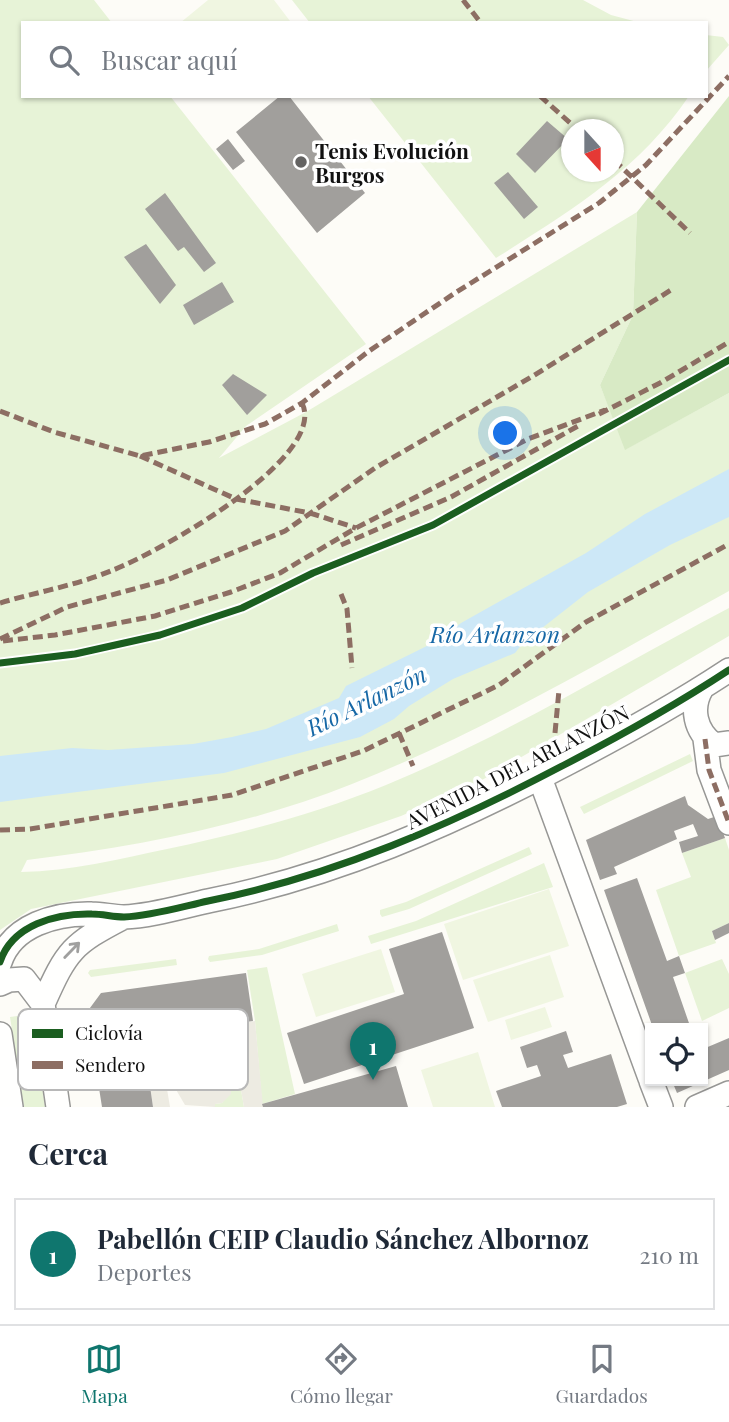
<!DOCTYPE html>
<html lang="es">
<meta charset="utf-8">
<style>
:root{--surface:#fff;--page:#f6f6f7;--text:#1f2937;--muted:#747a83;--line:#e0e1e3;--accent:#0f766e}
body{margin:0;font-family:"Playfair Display",serif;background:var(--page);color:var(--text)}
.controls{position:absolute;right:21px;bottom:21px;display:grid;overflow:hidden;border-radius:0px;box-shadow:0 2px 5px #0004}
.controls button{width:63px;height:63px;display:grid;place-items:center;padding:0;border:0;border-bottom:2px solid var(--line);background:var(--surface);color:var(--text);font:35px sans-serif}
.compass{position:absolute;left:561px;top:119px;width:63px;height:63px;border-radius:50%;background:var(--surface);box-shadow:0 2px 5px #0004;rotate:159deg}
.you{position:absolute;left:506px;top:434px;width:24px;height:24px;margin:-18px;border:5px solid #fff;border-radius:50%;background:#1a73e8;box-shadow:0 0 0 10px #1a73e833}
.badge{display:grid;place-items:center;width:46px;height:46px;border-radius:50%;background:var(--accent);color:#fff;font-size:23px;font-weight:700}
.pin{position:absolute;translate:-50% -58px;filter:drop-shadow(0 2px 4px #0008)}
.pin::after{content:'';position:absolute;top:37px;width:24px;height:21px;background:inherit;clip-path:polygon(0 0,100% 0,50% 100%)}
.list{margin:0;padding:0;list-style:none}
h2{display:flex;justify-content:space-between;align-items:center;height:91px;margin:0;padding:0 28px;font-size:30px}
h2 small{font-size:23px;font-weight:400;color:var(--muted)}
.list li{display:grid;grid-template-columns:46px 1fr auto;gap:21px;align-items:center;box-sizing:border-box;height:112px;margin:0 14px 14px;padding:0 14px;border:2px solid var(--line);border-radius:0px}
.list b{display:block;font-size:26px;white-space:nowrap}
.list p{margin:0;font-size:23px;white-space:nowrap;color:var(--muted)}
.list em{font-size:23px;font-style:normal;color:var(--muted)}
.icon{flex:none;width:38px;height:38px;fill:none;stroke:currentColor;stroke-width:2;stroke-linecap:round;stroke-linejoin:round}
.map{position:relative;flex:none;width:729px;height:1107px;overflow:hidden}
.search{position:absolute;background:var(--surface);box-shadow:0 2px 5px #0004;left:21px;right:21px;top:21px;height:77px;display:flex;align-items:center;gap:18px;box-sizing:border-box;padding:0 24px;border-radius:0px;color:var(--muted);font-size:26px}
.sheet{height:217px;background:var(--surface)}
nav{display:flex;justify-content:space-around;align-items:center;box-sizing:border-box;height:98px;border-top:2px solid var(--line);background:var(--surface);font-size:19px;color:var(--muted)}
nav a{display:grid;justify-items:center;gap:4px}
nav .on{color:var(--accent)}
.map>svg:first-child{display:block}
</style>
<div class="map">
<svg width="729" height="1107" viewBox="0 0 729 1107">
<rect width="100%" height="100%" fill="#fdfcf7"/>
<path fill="#e7f3d7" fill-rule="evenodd" d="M0,0H94L112,23H23V96H170L366,344L246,426L219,458L306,412L637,212L633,315L600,385L626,449L729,393V591C605,659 483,732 352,784C249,825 136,847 27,860L21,872C71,871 119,859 167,849C242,833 315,814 386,785C503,737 617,667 729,608V636L482,780L401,816L277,859L31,909L0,930Z
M292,0H583L611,15L641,23H310Z
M706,35L723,37L729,45L706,71Z
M368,96H689C638,171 570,211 496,258ZM572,130H614V172H572Z
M690,754L693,761L584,814L580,807Z
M725,838L729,850V923L712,931L716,943L679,956L656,890L691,877L682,853Z
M529,847L532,854L409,909L382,917L380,914V910L406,902Z
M544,863L553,887L371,944L368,936L416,921Z
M337,924L339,931L262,955L210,962L208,959L209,956L259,949Z
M176,959L177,965L91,977L88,973L90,970Z
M722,959L729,974V1008L702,1021L685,973Z
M267,967L295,1094L262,1104L255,1021L247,970Z
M31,1014L45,1107H24L10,1017Z
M239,1078L244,1107H215L214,1104L222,1103L232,1087L231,1080Z"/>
<path fill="#d8eac5" d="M729,96V393L625,450L600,385L633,315L637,212Z"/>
<path fill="#f0f6e1" d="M208,0H274L290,21L180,23Z
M549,889L569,946L463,980L444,924Z
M381,949L395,992L316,1017L302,974Z
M550,955L564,997L488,1022L473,980Z
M545,1007L552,1027L511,1040L505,1020Z
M478,1052L495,1107H433L421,1070Z"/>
<path fill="#edebe2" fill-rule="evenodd" d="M255,1021L263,1107H244L239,1079L231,1080V1094L222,1103L215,1104V1107L185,1105L175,1088L167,1089L170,1107H153L143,1037ZM234,1042L238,1071L230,1072L225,1059L214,1053L207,1054L206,1046ZM190,1048L191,1056L184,1057L174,1066V1080L167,1081L162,1052Z"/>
<path fill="#cde8f7" d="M729,469V517L670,545L588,592L523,643L515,653L453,679L409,706L394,719L360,737L224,773L0,802V756L72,748L108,750L193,744L232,737L266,729L339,698L346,686L439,640L461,623L586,553L645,514Z"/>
<path fill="#a19f9c" d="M280,96H289L365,193L317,233L236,132Z
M547,121L568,139L535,173L516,154Z
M228,139L245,161L233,170L216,149Z
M508,172L538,207L524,219L494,183Z
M165,193L216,263L204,272L184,247L178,251L145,209Z
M146,244L176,285L160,304L124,257Z
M222,282L234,302L194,325L183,305Z
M233,374L267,395L247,415L222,385Z
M685,796L688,805L708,819L717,816L725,838L682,853L679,842L698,836L693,824L674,831L677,839L614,867L617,874L600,880L586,840Z
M637,878L667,961L679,956L685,973L673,977L690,1026L685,1028H653L604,890Z
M729,923V933L715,940L712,931Z
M442,932L474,1028L304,1084L287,1033L404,994L389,949Z
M246,973L253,1021L143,1037L153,1107H102L87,1012L101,993Z
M566,1031L573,1052L563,1055L568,1068L611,1054L627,1104L617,1107H502L496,1091L541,1076L537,1065L527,1068L520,1047Z
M729,1038V1070L677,1093L672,1081H703V1049Z
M396,1066L408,1107H263L262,1104Z"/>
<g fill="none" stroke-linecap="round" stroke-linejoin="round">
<g stroke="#979795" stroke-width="26">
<path id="street" d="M702,688C690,708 695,731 714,745L729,743
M705,739L709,770L729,823
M540,778L650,1078
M0,962C12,925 56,913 92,914C103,914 113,917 124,917C151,916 181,907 208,901C334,876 450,825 564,765C620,736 676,705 729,670
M0,984L9,980L24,979L43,1004L58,1107
M43,1004C67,950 72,944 124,917
M0,1034L11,1107
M651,1081L661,1107
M697,1107L729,1093"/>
</g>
<use href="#street" stroke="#fffffe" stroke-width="23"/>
<path stroke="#8d6e63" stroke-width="5" stroke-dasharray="10 5" stroke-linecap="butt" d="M463,0L481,23
M540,96L578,130
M614,160L690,233
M0,411L54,432L140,456L209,442L265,424L302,403L369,351L455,293L599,203L646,165L729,76
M599,414L660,383L729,342
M140,456L236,499L310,513L356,528
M341,545L451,497L578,426
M341,594L347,609L352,668
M0,603C37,592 78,585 113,570C155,554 329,458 302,403
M0,639L67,607L167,580L285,531L375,468L533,376L671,290
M3,641L55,635L155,616L231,592L280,573L356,528L528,439L605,410
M399,733L413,766
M555,733L559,690
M705,739L709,770L729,823
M0,830L30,829L232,795L363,751L499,685L586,622L729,544"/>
<g stroke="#fff" stroke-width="11">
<path id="cycleway" d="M0,663L75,654L160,635L242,608L313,573L433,525L729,360
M0,962C12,925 56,913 92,914C103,914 113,917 124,917C151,916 181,907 208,901C334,876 450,825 564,765C620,736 676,705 729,670"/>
</g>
<use href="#cycleway" stroke="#1b5e20" stroke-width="7"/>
</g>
<defs><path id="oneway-shaft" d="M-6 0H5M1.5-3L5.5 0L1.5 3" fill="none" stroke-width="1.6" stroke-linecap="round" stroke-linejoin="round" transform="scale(1.75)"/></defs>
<use stroke="#a0a09f" href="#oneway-shaft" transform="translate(72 950) rotate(-46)"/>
<circle fill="#646362" stroke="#fff" stroke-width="2.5" cx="301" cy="162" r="7"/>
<g text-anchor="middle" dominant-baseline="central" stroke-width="7" stroke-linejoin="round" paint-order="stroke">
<g font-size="21" font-weight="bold" fill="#111" stroke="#fff" text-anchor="start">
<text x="315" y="150">Tenis Evolución<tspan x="315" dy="24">Burgos</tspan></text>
</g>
<g font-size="21" fill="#111" stroke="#fff">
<text transform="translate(517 766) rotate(-27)">AVENIDA DEL ARLANZÓN</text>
</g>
<g font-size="23" font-style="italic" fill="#1768a6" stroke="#fff">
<text x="495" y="633">Río Arlanzon</text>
<text transform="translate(366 700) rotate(-26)">Río Arlanzón</text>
</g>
</g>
<rect x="18" y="1009" width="230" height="81" rx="10" fill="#fff" stroke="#b8b8b8" stroke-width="2"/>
<rect x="32" y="1029" width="31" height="9" fill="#1b5e20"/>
<rect x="32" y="1061" width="31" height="8" fill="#8d6e63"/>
<g font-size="19" fill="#111">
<text x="75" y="1040">Ciclovía</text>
<text x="75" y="1072">Sendero</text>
</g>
</svg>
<div class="controls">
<button><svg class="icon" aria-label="locate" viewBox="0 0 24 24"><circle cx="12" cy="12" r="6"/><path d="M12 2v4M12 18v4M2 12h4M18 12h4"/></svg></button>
</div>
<svg class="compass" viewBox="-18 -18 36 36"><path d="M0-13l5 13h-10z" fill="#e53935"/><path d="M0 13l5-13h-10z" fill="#747a83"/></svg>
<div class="you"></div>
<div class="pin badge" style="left:373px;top:1080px">1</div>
<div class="search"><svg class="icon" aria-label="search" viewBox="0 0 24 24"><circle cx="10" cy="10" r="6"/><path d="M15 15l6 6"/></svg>Buscar aquí</div>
</div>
<section class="sheet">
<h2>Cerca<small></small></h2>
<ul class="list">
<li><span class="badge">1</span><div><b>Pabellón CEIP Claudio Sánchez Albornoz</b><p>Deportes</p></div><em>210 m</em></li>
</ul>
</section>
<nav>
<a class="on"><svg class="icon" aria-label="map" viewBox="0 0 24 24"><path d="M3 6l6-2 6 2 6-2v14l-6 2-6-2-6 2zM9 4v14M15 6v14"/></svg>Mapa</a>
<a><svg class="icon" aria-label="directions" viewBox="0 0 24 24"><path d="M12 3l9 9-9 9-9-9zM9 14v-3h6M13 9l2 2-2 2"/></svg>Cómo llegar</a>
<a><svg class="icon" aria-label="saved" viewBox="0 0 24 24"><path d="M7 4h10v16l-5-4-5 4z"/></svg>Guardados</a>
</nav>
